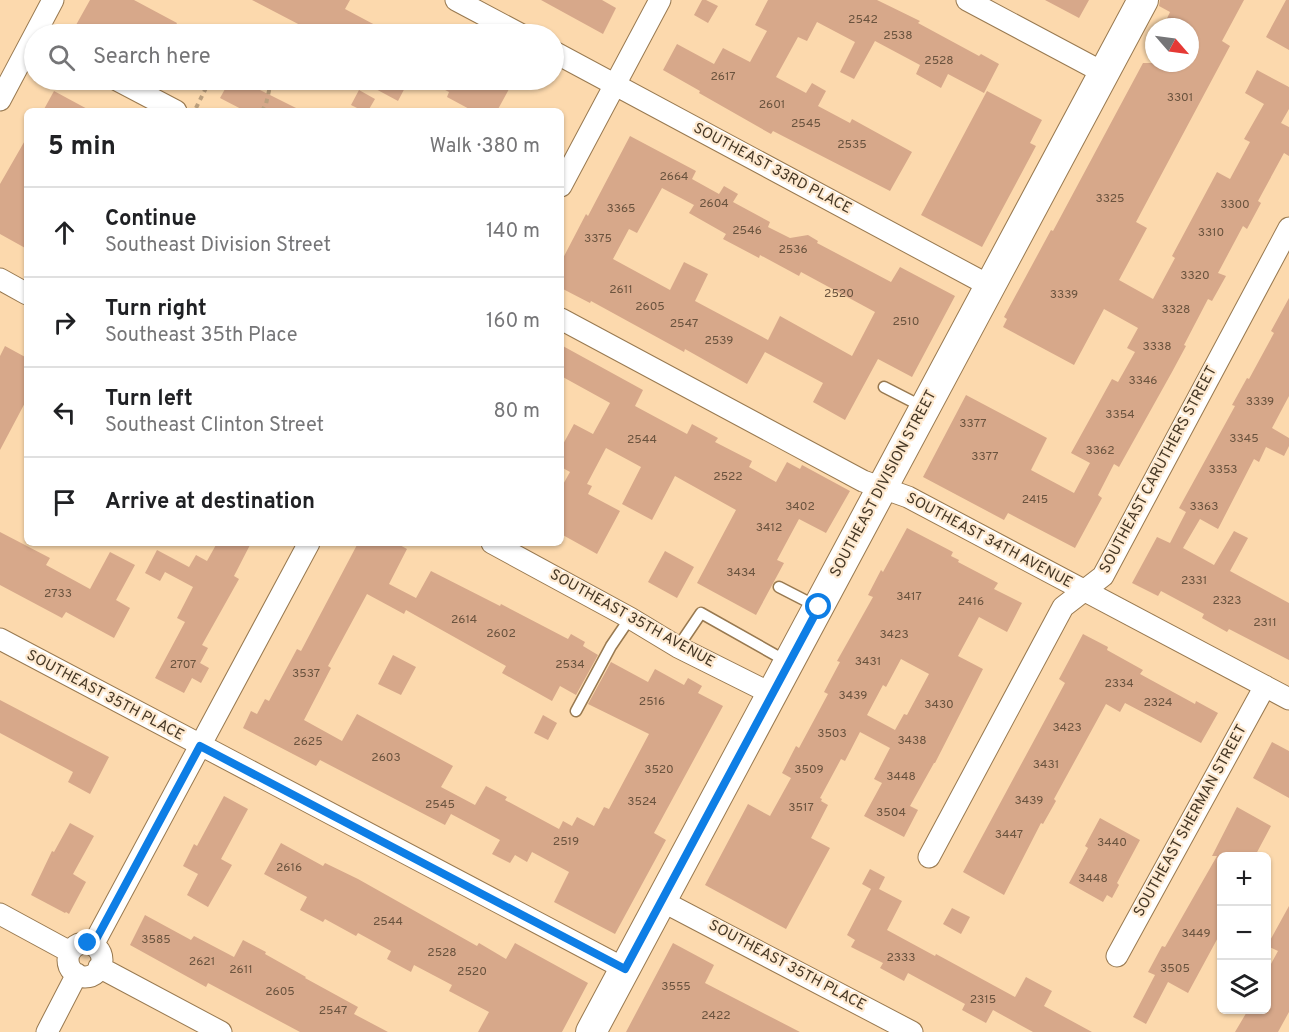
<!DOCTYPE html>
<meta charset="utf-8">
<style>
:root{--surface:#fff;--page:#f2f2f2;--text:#202124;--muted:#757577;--line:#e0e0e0}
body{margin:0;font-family:Overpass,sans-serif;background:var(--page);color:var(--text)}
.controls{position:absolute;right:18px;bottom:18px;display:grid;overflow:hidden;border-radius:9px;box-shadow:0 2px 4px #0004}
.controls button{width:54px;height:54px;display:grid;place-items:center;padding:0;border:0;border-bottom:2px solid var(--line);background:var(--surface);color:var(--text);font:30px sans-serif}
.compass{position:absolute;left:1145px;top:18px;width:54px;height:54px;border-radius:50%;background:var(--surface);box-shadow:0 2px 4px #0004;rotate:118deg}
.stop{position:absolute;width:18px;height:18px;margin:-14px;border:4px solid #0e7ee5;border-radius:50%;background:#fff}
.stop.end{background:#0e7ee5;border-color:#fff;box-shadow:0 2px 6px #0008}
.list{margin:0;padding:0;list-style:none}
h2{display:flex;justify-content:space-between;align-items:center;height:78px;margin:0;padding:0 24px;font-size:26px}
h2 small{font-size:20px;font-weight:400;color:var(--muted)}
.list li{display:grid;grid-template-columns:39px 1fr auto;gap:18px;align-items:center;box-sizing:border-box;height:90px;padding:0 24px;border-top:2px solid var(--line)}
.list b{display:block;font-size:22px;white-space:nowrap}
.list p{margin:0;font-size:20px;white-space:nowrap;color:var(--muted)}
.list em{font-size:20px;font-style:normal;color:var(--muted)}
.icon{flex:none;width:33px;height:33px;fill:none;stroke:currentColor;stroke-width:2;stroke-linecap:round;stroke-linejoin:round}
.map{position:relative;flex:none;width:1289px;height:1032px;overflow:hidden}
.search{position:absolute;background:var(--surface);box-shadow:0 2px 4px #0004;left:24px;top:24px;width:540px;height:66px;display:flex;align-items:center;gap:15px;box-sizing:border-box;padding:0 21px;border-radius:33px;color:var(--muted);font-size:22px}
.panel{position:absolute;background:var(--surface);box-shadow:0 2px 4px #0004;left:24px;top:108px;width:540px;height:438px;border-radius:9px}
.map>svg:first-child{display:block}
</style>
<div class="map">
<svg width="1289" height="1032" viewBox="0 0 1289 1032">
<rect width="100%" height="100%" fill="#fcd9ad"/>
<path fill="#d7a88a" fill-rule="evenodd" d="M90,0H134L177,23L171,34H93L76,25Z
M252,0H350L345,9L392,34H334L319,27L315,34H298L302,26Z
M541,0H602L616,8L603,34Z
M702,0H706L718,6L708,23L694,15Z
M768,0H877L920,21L918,23L979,56L981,54L999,64L984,93L948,74L941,88L916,74L920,65L875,41L854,79L840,72L855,42L817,22L807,41L798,37L776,77L806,93L812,83L826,91L818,106L850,123L852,119L912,152L890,191L773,131L771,134L699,93L700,91L663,70L677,44L714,64L723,48L750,62L767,31L755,25Z
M1045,0H1089L1079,18Z
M1160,0H1244L1222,41L1230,46L1136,222L1147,228L1119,280L1153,299L1175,258L1172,256L1217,172L1230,179L1250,142L1244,139L1264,104L1245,93L1257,70L1289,87V109L1281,123L1289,127V156L1284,153L1258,201L1261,203L1247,229L1243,226L1218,273L1226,276L1212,301L1208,299L1184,345L1186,346L1172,372L1119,467L1114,464L1098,495L1102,498L1075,548L1008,513L1004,520L923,477L966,395L1047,438L1031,470L1074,493L1090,463L1071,453L1112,379L1118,382L1135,352L1127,348L1138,328L1104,309L1074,365L1003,327L1007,319L1004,317L1051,230L1053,231L1143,63H1190V27H1163L1170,12L1159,6Z
M1286,0H1289V50L1266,37Z
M230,80H257L254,87L302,111H245L220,98Z
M359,80H409L398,101Z
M426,80H514L497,111H473L447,97L449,92Z
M359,90L375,99L368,111H363L351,105Z
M54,91L91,111H43Z
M987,91L1042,120L1030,143L1036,146L982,247L921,215Z
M630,136L696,171L692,179L719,194L724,186L738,194L733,202L770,222L768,227L790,238L808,235L818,241L817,243L891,282L900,267L955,296L912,377L878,359L845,420L813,402L823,383L765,352L747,384L685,349L684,352L591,301L590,303L561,288V262L586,214L588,216ZM662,188L694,205L689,213L726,234L723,239L759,258L760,255L799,276L801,272L875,312L852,356L780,316L768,340L695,301L708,274L684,262L670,290L613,259L629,229L637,233Z
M27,137V249L0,234V184Z
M1289,298V396L1272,428L1289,438V446L1284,456L1266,447L1259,462L1254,459L1218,529L1200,519L1183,548L1214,565L1234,531L1248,538L1230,571L1289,603V660L1229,629L1227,632L1202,618L1204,614L1161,591L1158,596L1132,583L1157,537L1170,543L1186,512L1179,508L1235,406L1232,405L1247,378L1249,379L1274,333L1271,331Z
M561,345L643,390L635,406L687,434L692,424L718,438L715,442L752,461L749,467L776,482L787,462L800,469L802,465L850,491L826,533L799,519L777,560L784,563L756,615L697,583L736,510L675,476L652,520L622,504L641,467L606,448L587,484L592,486L588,494L620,511L597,554L561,534V488L570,472L561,467V448L574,424L593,434L610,403L561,376Z
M5,346L27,358V399L0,450V356Z
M907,528L953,552L951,556L959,560L958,562L998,583L994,589L1022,603L1007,632L979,617L958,656L983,669L935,763H934L910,806L918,810L904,837L864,816L882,783L874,779L890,748L860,732L845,761L841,759L820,798L822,799L821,801L828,805L811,838L830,848L786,929L705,885L748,804L770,816L791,778L782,773L796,746L799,748L828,694L824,692L840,662L837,661L873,597L868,595L881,570L883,572ZM901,659L929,674L907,715L904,714L895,730L867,715L883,685L886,687Z
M0,532L50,558L46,565L90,589L110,552L135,565L116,600L130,608L114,638L66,612L62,618L0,585Z
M217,543H251L234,576L239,579L202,645L208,648L200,663L209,668L201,683L192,678L184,693L155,678L185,622L177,618L193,587L165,572L160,581L145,573L157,550L189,567L196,555L207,561Z
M358,543H396L407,549L389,584L416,598L431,571L500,606L501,604L568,639L571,634L585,642L583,646L598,655L576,695L560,686L552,701L502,673L506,666L406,610L404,614L367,594L328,666L331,668L304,720L342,741L357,714L453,766L441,787L475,805L486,786L507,797L505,800L559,829L563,821L572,826L577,817L594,826L604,807L609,809L649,734L588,704L611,662L648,682L655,669L684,685L688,678L702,686L698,693L723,706L654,833L666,840L615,934L554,902L569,872L532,852L527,862L515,855L510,863L492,854L500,840L451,814L445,825L320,760L316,766L243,728L251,711L257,714L265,699L269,701L297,649L301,651Z
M665,551L694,567L677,598L648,582Z
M1083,634L1108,647L1107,650L1143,670L1140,674L1195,704L1196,701L1218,713L1201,743L1125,703L1120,712L1106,704L1054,799L1056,801L1043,824L1041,823L1004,895L963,872L1065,683L1059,679Z
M393,655L416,667L401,695L378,684Z
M0,700L109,757L90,794L68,782L73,772L0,733Z
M543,715L557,723L548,740L534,733Z
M1272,742L1289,751V798L1253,778Z
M224,796L248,809L221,859L232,865L208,907L187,895L198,874L183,866L194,844L197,846Z
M1237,807L1271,826L1255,856H1221V932L1188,993L1168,982L1146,1024L1133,1017L1155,975L1148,972L1162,946L1165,947L1217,856H1212Z
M1100,818L1140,840L1117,883L1119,885L1112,898L1107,895L1103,902L1069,883L1088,848L1085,846Z
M70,823L94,836L73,874L86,882L69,914L66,912L65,913L31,895L52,851L54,852Z
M281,843L323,866L325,863L358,879L477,946L479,943L506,959L515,943L588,983L562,1032H478L489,1012L449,991L452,985L414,965L411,972L387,959L391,951L358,933L356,936L325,919L323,922L300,910L307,897L264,874Z
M870,869L885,877L879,889L902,901L887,930L935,956L936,954L1015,997L1026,977L1052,991L1044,1006L1092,1032H1033L993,1010L986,1023L962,1010L965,1004L908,973L904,981L880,968L883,963L851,947L855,940L847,935L871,889L862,884Z
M1289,906V1012L1278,1032H1235L1248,1010H1266V973L1278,951L1267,946Z
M952,908L970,917L961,934L943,924Z
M145,915L191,940L194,936L234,957L243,940L266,952L265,954L306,977L305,978L358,1007L354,1014L388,1032H300L208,983L206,987L130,945Z
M673,943L714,965L705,983L800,1032H626Z"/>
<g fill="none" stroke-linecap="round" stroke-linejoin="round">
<g stroke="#987950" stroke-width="13">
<path id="service" d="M884,387L925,408
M779,587L816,606
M678,647L701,613L786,661
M576,711L611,646L630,618"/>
</g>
<g stroke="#987950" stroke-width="23">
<path id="minor" d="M456,0L520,34
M967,0L1104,73
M554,52L990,286
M117,80L176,111
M0,100L53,0
M561,186L660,0
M0,279L27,294
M561,319L863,481L908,497L1289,699
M492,543L630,618L678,647L772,694
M0,639L625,969
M929,857L1063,607L1103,576L1289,228
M662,901L912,1032
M0,914L70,952
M68 960a17 17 0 1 1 34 0a17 17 0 1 1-34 0Z
M93,945L309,543
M1117,956L1265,686
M99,967L221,1032
M47,1032L77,974"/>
</g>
<g stroke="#987950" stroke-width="32">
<path id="secondary" d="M591,1032L1143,0"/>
</g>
<path stroke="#bb9f7d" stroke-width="4" stroke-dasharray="4.5 4.5" stroke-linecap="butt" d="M196,108L210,80
M262,111L266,104L271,82"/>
<use href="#service" stroke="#fff" stroke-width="10"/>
<use href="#minor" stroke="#fff" stroke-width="21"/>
<use href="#secondary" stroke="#fff" stroke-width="30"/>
</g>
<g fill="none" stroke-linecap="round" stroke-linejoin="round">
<path stroke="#0e7ee5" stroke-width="8" d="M88,943L93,945L200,746L625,969L819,607"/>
</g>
<g text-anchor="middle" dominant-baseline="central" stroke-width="4.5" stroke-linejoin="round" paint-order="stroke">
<g font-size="12" fill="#6a533e">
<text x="863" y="20">2542</text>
<text x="898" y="36">2538</text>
<text x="939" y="61">2528</text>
<text x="723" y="77">2617</text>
<text x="1180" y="98">3301</text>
<text x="772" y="105">2601</text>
<text x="806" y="124">2545</text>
<text x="852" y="145">2535</text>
<text x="674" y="177">2664</text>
<text x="1110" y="199">3325</text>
<text x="714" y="204">2604</text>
<text x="1235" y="205">3300</text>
<text x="621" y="209">3365</text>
<text x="747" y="231">2546</text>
<text x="1211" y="233">3310</text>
<text x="598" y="239">3375</text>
<text x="793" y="250">2536</text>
<text x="1195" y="276">3320</text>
<text x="621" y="290">2611</text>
<text x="839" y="294">2520</text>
<text x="1064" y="295">3339</text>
<text x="650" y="307">2605</text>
<text x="1176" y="310">3328</text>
<text x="906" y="322">2510</text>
<text x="684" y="324">2547</text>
<text x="719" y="341">2539</text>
<text x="1157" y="347">3338</text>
<text x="1143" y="381">3346</text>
<text x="1260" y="402">3339</text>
<text x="1120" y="415">3354</text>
<text x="973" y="424">3377</text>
<text x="1244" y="439">3345</text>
<text x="642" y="440">2544</text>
<text x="1100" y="451">3362</text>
<text x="985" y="457">3377</text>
<text x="1223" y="470">3353</text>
<text x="728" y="477">2522</text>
<text x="1035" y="500">2415</text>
<text x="800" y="507">3402</text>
<text x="1204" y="507">3363</text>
<text x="769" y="528">3412</text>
<text x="741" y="573">3434</text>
<text x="1194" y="581">2331</text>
<text x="58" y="594">2733</text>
<text x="909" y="597">3417</text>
<text x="1227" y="601">2323</text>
<text x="971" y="602">2416</text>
<text x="464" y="620">2614</text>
<text x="1265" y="623">2311</text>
<text x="501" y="634">2602</text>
<text x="894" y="635">3423</text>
<text x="868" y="662">3431</text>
<text x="183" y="665">2707</text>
<text x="570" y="665">2534</text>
<text x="306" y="674">3537</text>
<text x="1119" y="684">2334</text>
<text x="853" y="696">3439</text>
<text x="652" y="702">2516</text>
<text x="1158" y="703">2324</text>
<text x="939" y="705">3430</text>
<text x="1067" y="728">3423</text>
<text x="832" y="734">3503</text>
<text x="912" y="741">3438</text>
<text x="308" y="742">2625</text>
<text x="386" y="758">2603</text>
<text x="1046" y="765">3431</text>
<text x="659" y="770">3520</text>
<text x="809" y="770">3509</text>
<text x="901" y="777">3448</text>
<text x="1029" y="801">3439</text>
<text x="642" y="802">3524</text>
<text x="440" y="805">2545</text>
<text x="801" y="808">3517</text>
<text x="891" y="813">3504</text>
<text x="1009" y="835">3447</text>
<text x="566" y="842">2519</text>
<text x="1112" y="843">3440</text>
<text x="289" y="868">2616</text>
<text x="1093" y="879">3448</text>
<text x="388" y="922">2544</text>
<text x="1196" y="934">3449</text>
<text x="156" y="940">3585</text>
<text x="442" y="953">2528</text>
<text x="901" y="958">2333</text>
<text x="202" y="962">2621</text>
<text x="1175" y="969">3505</text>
<text x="241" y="970">2611</text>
<text x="472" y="972">2520</text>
<text x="676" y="987">3555</text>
<text x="280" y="992">2605</text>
<text x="983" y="1000">2315</text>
<text x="333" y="1011">2547</text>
<text x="716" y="1016">2422</text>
</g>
<g font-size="15" fill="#453725" stroke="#fee9cf">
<text transform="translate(772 169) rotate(28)">SOUTHEAST 33RD PLACE</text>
<text transform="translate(1159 470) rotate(-62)">SOUTHEAST CARUTHERS STREET</text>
<text transform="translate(884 484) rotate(-62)">SOUTHEAST DIVISION STREET</text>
<text transform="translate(989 541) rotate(28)">SOUTHEAST 34TH AVENUE</text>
<text transform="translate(632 619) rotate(29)">SOUTHEAST 35TH AVENUE</text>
<text transform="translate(105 696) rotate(28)">SOUTHEAST 35TH PLACE</text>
<text transform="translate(1191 821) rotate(-61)">SOUTHEAST SHERMAN STREET</text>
<text transform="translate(787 966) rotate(28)">SOUTHEAST 35TH PLACE</text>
</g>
</g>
</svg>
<div class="controls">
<button>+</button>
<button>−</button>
<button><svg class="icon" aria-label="layers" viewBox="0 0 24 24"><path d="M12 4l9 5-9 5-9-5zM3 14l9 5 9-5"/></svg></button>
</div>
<svg class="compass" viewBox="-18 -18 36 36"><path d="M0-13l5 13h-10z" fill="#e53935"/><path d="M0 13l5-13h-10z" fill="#757577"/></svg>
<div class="stop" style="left:819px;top:607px"></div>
<div class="stop end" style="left:88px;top:943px"></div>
<div class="search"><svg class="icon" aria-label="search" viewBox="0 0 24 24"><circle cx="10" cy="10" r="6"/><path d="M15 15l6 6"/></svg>Search here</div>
<section class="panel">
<h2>5 min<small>Walk · 380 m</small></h2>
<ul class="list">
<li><svg class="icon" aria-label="ahead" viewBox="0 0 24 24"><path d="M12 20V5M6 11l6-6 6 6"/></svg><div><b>Continue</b><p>Southeast Division Street</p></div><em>140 m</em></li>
<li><svg class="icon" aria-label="right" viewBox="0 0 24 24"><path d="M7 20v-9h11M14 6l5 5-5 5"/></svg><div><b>Turn right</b><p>Southeast 35th Place</p></div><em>160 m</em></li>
<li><svg class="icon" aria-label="left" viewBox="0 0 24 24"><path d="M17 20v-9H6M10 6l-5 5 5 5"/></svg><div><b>Turn left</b><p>Southeast Clinton Street</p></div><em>80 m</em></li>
<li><svg class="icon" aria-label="arrive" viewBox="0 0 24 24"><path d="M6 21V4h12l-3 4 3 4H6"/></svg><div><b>Arrive at destination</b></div></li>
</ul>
</section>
</div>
